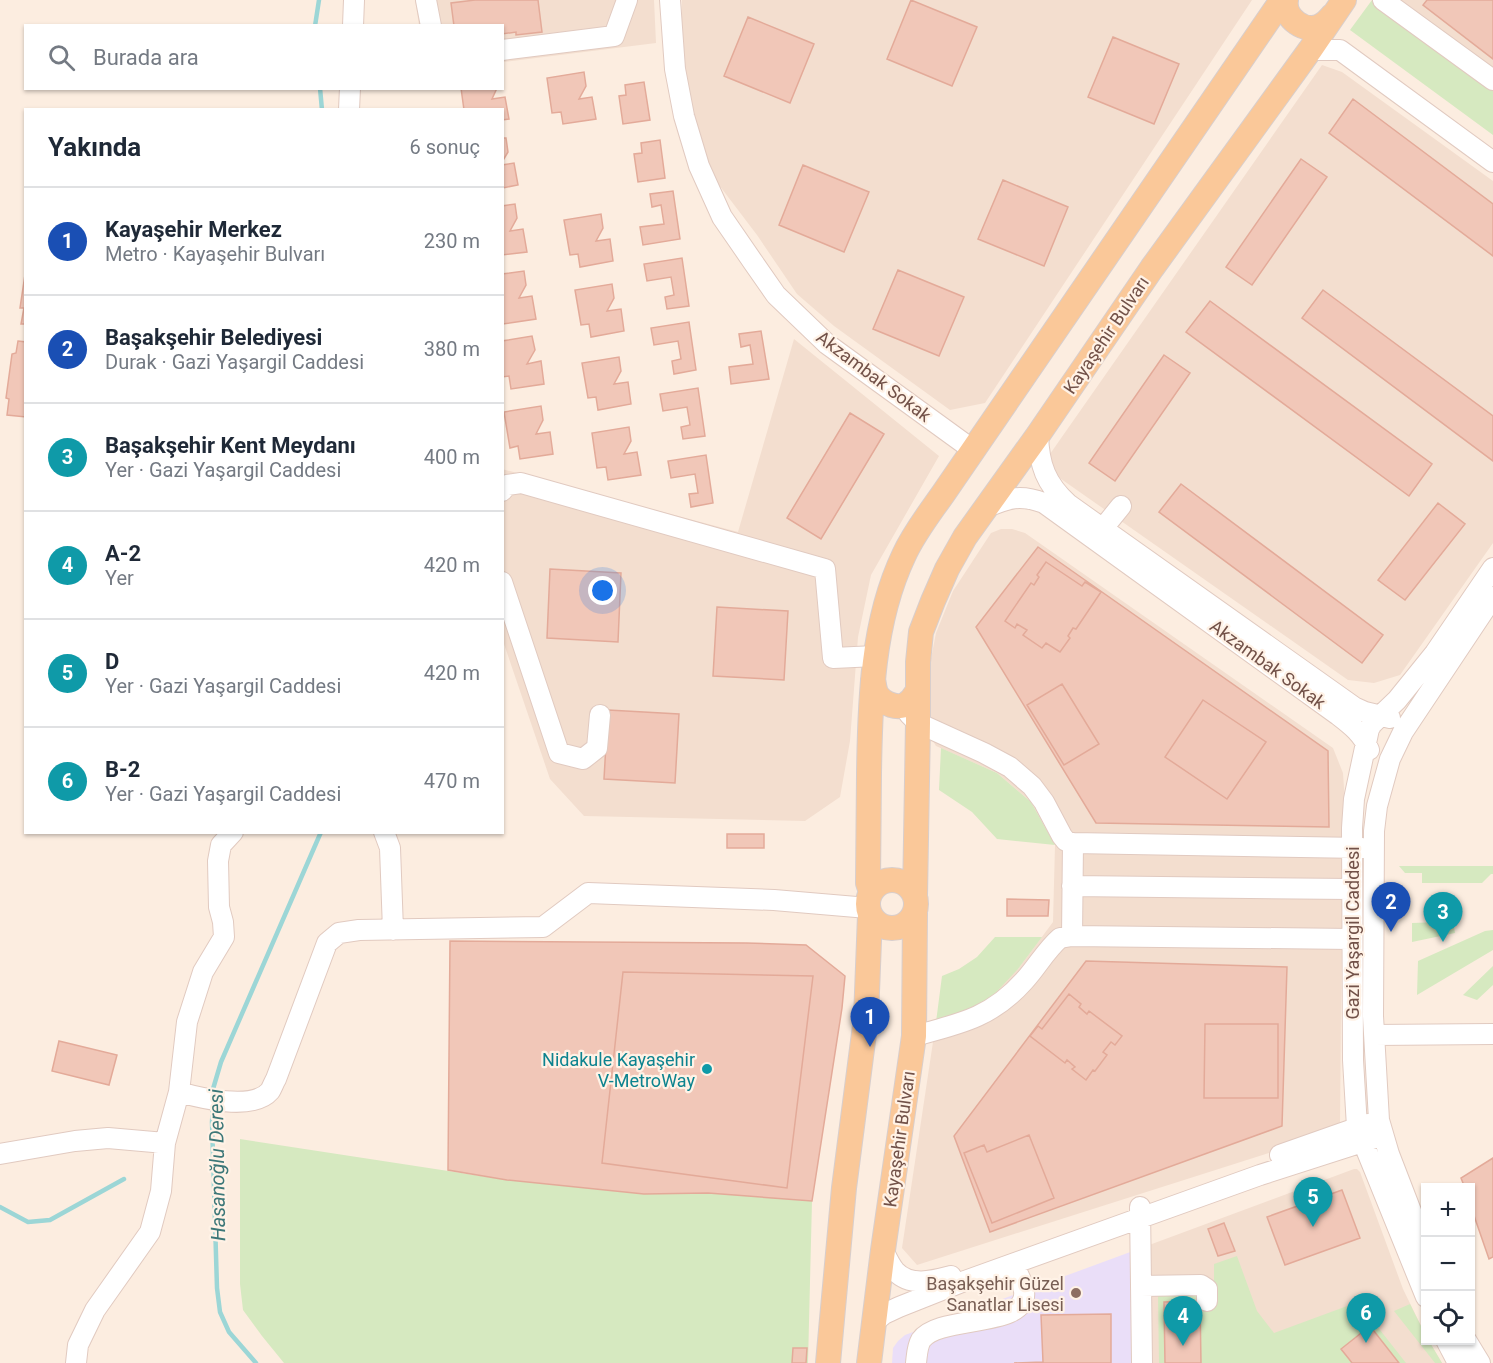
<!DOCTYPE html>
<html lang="tr">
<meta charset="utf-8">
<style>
:root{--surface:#fff;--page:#f2f2f3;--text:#1f2937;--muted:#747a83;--line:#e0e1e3;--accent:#e55246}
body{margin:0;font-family:Roboto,sans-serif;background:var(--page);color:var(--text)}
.controls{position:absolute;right:18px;bottom:18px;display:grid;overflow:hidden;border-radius:0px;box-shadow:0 2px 4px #0004}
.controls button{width:54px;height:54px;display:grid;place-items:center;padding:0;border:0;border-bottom:2px solid var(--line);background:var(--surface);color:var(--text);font:30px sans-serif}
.you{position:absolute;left:603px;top:591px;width:21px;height:21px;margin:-15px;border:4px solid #fff;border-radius:50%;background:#1a73e8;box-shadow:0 0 0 9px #1a73e833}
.badge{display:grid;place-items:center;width:39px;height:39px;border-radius:50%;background:var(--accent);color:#fff;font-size:20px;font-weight:700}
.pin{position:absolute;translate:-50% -50px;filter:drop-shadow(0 2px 3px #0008)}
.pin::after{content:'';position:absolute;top:32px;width:21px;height:18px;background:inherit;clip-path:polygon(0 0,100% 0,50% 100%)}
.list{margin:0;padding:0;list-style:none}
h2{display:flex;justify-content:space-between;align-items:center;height:78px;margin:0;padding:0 24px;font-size:26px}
h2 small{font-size:20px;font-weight:400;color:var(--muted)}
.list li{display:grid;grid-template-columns:39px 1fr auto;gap:18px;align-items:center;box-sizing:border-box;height:108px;padding:0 24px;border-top:2px solid var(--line)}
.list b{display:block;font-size:22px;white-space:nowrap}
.list p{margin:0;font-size:20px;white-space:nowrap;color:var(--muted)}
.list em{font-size:20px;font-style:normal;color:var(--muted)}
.icon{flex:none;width:33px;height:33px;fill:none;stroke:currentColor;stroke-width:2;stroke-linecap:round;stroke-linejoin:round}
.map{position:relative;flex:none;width:1493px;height:1363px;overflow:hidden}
.search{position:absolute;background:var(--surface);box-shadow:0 2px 4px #0004;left:24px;top:24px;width:480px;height:66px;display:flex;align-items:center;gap:15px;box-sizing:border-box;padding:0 21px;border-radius:0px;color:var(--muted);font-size:22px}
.panel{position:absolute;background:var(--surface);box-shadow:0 2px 4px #0004;left:24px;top:108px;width:480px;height:726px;border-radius:0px}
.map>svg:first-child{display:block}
</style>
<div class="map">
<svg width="1493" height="1363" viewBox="0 0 1493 1363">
<rect width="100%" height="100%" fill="#fcede0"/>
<path fill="#f3decf" d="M415,0H654L656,43L503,62L502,26L419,25Z
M682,0H1252L985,403L950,410L834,326L797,294L757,235L716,181L691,125L682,61Z
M1400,0H1493V68Z
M1322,65L1342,72L1493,181V543L1400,675L1374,683L1348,680L1054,474L1050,454Z
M794,339L939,456L871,575L858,637L850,741L840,797L805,821L584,816L550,779L503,641L502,469L738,532Z
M1001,529H1012L1025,533L1333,748L1343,773L1344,788L1342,889L1340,1124L1335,1132L917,1265L902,1248L936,1022L1018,969L1053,922L1055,845L1031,802L997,773L936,746L928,733L927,679L936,633L953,591L991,533Z
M1354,1169H1357L1360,1172L1403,1289L1425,1334L1426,1340L1429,1341L1442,1363H1135L1133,1251Z"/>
<path fill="#eadef8" d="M1133,1251L1135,1363H892L893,1348L898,1341L905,1335Z"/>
<path fill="#d6e9c0" d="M1372,0L1493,89V135L1350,30Z
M941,748L997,773L1031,802L1055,845L997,839L972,812L939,790Z
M1399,866H1493V874H1491L1482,883H1422V873H1405Z
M1440,922L1454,927L1455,933L1412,942V923Z
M1493,930V950L1417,995L1418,961L1485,931Z
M995,937H1042L1018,969L986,1003L936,1022L942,976L959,969L977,957Z
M1493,966V985L1477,1000L1463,995Z
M240,1139L507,1180L644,1194L708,1193L812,1201L808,1363H284L262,1336L243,1310L240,1284Z
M1237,1256L1257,1311L1274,1333L1358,1302L1406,1363H1159L1158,1296L1200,1295L1214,1301V1264Z
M1410,1304L1425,1334L1426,1340L1429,1341L1442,1363H1435L1394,1311Z"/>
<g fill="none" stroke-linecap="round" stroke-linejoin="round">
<path stroke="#9cd6d6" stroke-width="4.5" d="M315,26L319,0
M320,88L322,110
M213,1096V1089L221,1062L321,832
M213,1104L212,1122L217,1288L220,1312L229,1332L256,1363
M0,1207L28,1222L50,1220L124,1179"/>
</g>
<path fill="#f1c7b8" stroke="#e3aa99" stroke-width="1.5" d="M475,0H538L542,32L516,35V32L502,34V26H454L451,3Z
M911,0L977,27L952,86L887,59Z
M1427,0H1493V59L1423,5Z
M748,17L814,44L790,103L724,76Z
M1113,37L1179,64L1154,124L1088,97Z
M584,72L586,86L579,99L592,97L596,119L563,124L561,112L552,113L547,78Z
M644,82L650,120L623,124L619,96L626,95L625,85Z
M461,88H497L492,99L505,97L509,119L502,120V110H464Z
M1353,99L1493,204V256L1329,133Z
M502,138H506L508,152L502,162Z
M660,140L665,178L638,182L634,154L642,153L641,143Z
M1301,159L1327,177L1252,285L1226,267Z
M514,163L518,185L502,188V165Z
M803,165L869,192L844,252L779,225Z
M1003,180L1068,207L1044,266L978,239Z
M673,191L680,239L643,245L640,227L664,224L661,205L652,207L650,194Z
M515,204L517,218L510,231L523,229L527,252L502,255V206Z
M601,214L603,228L596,241L610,239L613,261L580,267L578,254L570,255L564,220Z
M682,258L689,306L667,309L665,297L674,295L671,277L647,281L644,264Z
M26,268V324H21L24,308H20Z
M898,270L964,297L939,356L873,329Z
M524,271L526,285L519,298L532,296L536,319L503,324L502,274Z
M612,284L614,298L607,311L621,309L624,331L591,337L589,324L581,325L575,290Z
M1323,290L1493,416V461L1302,318Z
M1210,301L1432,464L1409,496L1186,332Z
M689,322L696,370L674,374L672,361L681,359L678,341L654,345L651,328Z
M761,331L769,379L731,384L729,367L753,364L750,345L741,347L739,334Z
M532,336L535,350L527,364L541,361L544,384L511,389L509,376L502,377V341Z
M18,341L26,342V417L7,415L9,399L6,398L12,354L16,353Z
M1164,355L1190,373L1115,481L1089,463Z
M619,357L621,371L614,384L628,382L631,404L598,410L596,397L588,398L582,363Z
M698,388L705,436L683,439L681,427L690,425L687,407L663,411L660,394Z
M541,406L543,420L536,434L550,432L553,454L520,459L518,446L510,448L504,412Z
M850,413L884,434L821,539L787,518Z
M629,427L631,441L624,454L637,452L641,475L608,480L606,467L597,468L592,433Z
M706,455L713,503L691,507L689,494L698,493L695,474L671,478L668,461Z
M1181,484L1383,635L1362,663L1159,512Z
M1438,503L1465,524L1405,600L1378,580Z
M1038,547L1328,751L1329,827L1096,823L976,627Z
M1046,562L1082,586L1085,582L1101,592L1076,629L1073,628L1068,636L1070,638L1060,652L1046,643L1042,648L1023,635L1027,630L1017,624L1015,628L1005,621L1031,583L1034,585L1039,577L1037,575Z
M550,569L621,573L618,642L547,638Z
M717,607L788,611L784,680L713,676Z
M1062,684L1099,744L1064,765L1027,705Z
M1203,700L1266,742L1227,799L1165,757Z
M608,710L679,714L675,783L604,779Z
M727,834H764V848H727Z
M1007,899L1049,900L1048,916H1007Z
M450,941L746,943L806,945L845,976L842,1008L812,1201L708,1193L644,1194L507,1180L448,1170Z
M1086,961L1287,967L1282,1126L990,1232L954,1136Z
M623,972L813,976L787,1188L602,1163Z
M1069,994L1081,1004L1079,1007L1087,1014L1089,1011L1122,1036L1115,1045L1111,1042L1103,1052L1107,1055L1095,1071L1093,1070L1086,1080L1072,1069L1075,1067L1067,1060L1065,1063L1030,1036L1038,1026L1042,1029Z
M1205,1024H1278V1098H1204Z
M59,1041L117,1055L109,1085L52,1071Z
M1029,1135L1054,1198L992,1223L964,1153L984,1145L987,1152Z
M1493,1158V1257L1489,1259L1470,1204V1188H1465L1461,1178Z
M1342,1190L1360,1238L1285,1265L1267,1217Z
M1224,1223L1235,1251L1218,1256L1208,1229Z
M1200,1301L1201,1363H1165L1164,1302Z
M1111,1314V1363H1014L1043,1362L1041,1315Z
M1370,1326L1399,1363H1352L1349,1359L1341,1349Z
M793,1348H807L806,1363H792Z"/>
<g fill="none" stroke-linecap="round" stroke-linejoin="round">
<g stroke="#e1cac0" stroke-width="22">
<path id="minor" d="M426,0L431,26
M670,0L675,69L684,116L699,166L722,217L753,262L776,295L827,344L973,450
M1383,0L1493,80
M353,26L354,0
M502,50L614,36L627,0
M1310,50H1340L1493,162
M349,110L350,88
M1038,435C1039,465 1046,484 1068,504L1354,707L1365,712L1390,718
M502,491L507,485L521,483L825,569L833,658L876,656
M985,508C1008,498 1020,494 1044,503L1338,715C1351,725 1363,734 1369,750
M1096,537L1121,506
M502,582L559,753L583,759L597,748L600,715
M909,714L918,723L984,753L1010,767L1032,786L1044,802L1062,836L1066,841L1073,843L1362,848
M384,832L390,848L393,930
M1072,886L1351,889
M1072,936L1073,843
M1374,1035L1493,1034
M914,1036C959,1024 991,1018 1024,981C1037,967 1046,950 1060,938L1072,936L1352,939
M179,1092C200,1098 253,1111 270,1091C272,1088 274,1082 276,1079L327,943L339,933L359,930L543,927L588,893L774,900L868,908
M0,1154L75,1141L108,1138L165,1143L179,1092L187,1022L203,972L224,937L223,922L219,907L218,861L221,845L233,832
M1280,1155L1368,1124
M1140,1207L1142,1363
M883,1250C886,1256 890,1265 895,1271C910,1287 932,1281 951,1276
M1426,1250L1389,1154L1379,1120L1373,1016L1374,831L1377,806L1390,759L1403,732L1493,597
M1141,1286L1201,1285L1207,1289V1301
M1426,1297L1357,1127L1353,1060L1352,828L1354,799L1369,729L1372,724L1397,700L1435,653L1493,568
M873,1323L884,1314L899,1307L962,1282L1260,1175L1375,1138
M1446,1340L1458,1363
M1466,1340L1480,1363
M76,1363L78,1345L95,1310L150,1232L161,1191L165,1143
M916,1363C917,1355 917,1347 921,1340C939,1314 1029,1329 1024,1291C1023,1281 1017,1273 1013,1264"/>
</g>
<g stroke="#d8cecc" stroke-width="26">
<path id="major" d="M1286,0C1283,18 1306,35 1322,25C1326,23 1330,18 1333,15
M873,679C874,684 874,688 876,693C882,704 900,711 909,702C913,699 915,694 918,691
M868 904a24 24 0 1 1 48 0a24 24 0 1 1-48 0Z
M871,892L868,883C868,847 869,811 869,774C870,702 872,622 904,555C914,533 929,514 943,494L1282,0
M915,897L918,723V662L921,632L933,601L947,569L965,537L1038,435L1152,268L1310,50L1344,0
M828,1363L844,1188L866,1018L870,915
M869,1363L883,1250L914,1036L915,914"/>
</g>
<use href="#minor" stroke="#fff" stroke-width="20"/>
<use href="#major" stroke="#fac899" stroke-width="24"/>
</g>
<circle fill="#0f9aa8" stroke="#fff2e6" stroke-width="2" cx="707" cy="1069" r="6"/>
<circle fill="#8d6e63" stroke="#fff2e6" stroke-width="2" cx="1076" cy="1293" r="6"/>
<g text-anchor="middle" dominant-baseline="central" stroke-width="4.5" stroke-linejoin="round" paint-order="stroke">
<g font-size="18" fill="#725148" stroke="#fff2e6">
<text transform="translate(1106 335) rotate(-56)">Kayaşehir Bulvarı</text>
<text transform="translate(874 376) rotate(37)">Akzambak Sokak</text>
<text transform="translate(1268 664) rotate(36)">Akzambak Sokak</text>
<text transform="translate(1352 933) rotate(-90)">Gazi Yaşargil Caddesi</text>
<text transform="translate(899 1139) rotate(-82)">Kayaşehir Bulvarı</text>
</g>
<g font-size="18" fill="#0d838f" stroke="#fff2e6" text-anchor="end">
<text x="695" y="1059">Nidakule Kayaşehir<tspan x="695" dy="21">V-MetroWay</tspan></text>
</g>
<g font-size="18" fill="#785e54" stroke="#fff2e6" text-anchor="end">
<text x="1064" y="1283">Başakşehir Güzel<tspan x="1064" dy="21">Sanatlar Lisesi</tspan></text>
</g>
<g font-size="20" font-style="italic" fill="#3c7778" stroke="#fff2e6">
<text transform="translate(217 1165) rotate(-91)">Hasanoğlu Deresi</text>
</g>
</g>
</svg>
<div class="controls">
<button>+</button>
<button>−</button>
<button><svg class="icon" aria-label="locate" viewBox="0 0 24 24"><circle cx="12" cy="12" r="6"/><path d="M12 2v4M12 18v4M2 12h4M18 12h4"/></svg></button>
</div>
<div class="you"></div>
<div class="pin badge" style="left:870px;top:1047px;background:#1a4fb4">1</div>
<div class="pin badge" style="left:1391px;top:932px;background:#1a4fb4">2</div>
<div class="pin badge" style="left:1443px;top:942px;background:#0f9aa8">3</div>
<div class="pin badge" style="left:1183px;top:1346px;background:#0f9aa8">4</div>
<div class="pin badge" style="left:1313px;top:1227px;background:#0f9aa8">5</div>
<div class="pin badge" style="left:1366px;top:1343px;background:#0f9aa8">6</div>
<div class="search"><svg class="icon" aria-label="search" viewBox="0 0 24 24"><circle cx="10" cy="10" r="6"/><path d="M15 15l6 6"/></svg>Burada ara</div>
<section class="panel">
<h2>Yakında<small>6 sonuç</small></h2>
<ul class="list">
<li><span class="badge" style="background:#1a4fb4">1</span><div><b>Kayaşehir Merkez</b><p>Metro · Kayaşehir Bulvarı</p></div><em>230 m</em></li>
<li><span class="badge" style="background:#1a4fb4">2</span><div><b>Başakşehir Belediyesi</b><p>Durak · Gazi Yaşargil Caddesi</p></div><em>380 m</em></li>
<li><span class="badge" style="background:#0f9aa8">3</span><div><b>Başakşehir Kent Meydanı</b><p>Yer · Gazi Yaşargil Caddesi</p></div><em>400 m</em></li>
<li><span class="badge" style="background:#0f9aa8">4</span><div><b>A-2</b><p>Yer</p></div><em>420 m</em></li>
<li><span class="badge" style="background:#0f9aa8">5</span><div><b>D</b><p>Yer · Gazi Yaşargil Caddesi</p></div><em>420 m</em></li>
<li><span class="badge" style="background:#0f9aa8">6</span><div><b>B-2</b><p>Yer · Gazi Yaşargil Caddesi</p></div><em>470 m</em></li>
</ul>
</section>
</div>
